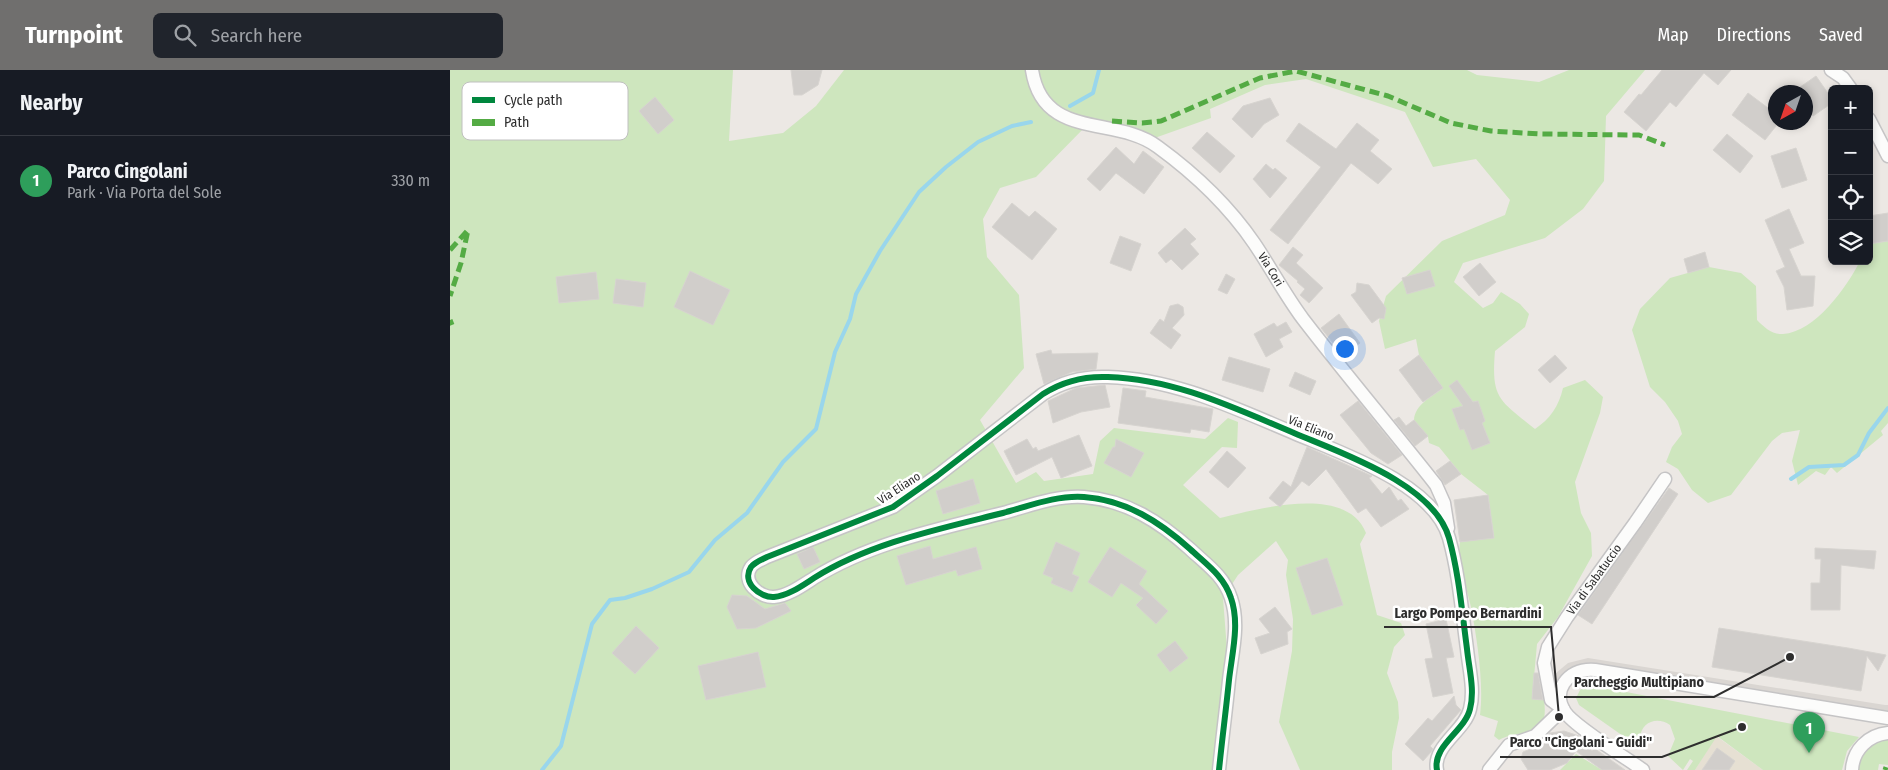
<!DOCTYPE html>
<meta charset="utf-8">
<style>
:root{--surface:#171b24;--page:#20242c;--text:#f1f3f6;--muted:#9ea1a6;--line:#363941;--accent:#706f6e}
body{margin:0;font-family:"Fira Sans Condensed",sans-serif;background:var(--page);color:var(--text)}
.controls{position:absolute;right:15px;top:15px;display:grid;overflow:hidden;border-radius:8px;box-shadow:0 2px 8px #0003}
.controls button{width:45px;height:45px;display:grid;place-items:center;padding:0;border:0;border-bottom:1px solid var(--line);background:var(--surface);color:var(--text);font:25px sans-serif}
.compass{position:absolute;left:1318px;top:15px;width:45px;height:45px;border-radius:50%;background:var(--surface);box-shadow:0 2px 8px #0003;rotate:220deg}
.you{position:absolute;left:894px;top:278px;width:18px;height:18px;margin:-12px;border:4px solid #fff;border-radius:50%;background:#1a73e8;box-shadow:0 0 0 8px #1a73e833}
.badge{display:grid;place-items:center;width:32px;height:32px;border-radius:50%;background:var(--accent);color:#fff;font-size:16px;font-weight:700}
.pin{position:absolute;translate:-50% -41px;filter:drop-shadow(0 1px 2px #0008)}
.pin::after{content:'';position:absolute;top:26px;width:18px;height:15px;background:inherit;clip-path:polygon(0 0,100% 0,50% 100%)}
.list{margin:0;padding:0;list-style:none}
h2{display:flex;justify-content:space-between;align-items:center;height:65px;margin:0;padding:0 20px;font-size:21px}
h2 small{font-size:16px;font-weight:400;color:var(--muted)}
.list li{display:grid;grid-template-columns:32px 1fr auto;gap:15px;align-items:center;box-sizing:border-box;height:90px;padding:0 20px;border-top:1px solid var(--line)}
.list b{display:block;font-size:19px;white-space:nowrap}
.list p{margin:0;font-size:16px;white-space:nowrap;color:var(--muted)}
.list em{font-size:16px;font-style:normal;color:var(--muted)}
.icon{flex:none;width:28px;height:28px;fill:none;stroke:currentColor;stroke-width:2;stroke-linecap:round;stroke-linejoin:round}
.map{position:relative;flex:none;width:1438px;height:700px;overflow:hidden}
header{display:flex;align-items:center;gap:30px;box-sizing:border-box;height:70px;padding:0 25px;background:var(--accent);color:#fff}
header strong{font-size:24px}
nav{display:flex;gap:28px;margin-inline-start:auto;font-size:18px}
.search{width:350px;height:45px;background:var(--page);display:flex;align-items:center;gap:12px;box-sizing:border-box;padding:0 18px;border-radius:8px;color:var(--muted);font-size:19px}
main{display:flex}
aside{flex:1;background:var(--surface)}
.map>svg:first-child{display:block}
</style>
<header>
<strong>Turnpoint</strong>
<div class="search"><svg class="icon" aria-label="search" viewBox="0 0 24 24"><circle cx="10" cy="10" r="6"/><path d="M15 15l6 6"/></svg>Search here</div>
<nav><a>Map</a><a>Directions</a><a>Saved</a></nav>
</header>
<main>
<aside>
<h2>Nearby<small></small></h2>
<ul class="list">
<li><span class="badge" style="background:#2e9e5b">1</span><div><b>Parco Cingolani</b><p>Park · Via Porta del Sole</p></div><em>330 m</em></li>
</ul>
</aside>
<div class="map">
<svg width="1438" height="700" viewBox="0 0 1438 700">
<rect width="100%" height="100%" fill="#ece8e4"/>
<path fill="#e6e0d3" d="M1266,666L1313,700H1245Z"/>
<path fill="#cee6be" d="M0,0H283L279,71L333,63L366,36L394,0H1017L1027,5L1089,12L1119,0H1195L1156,46L1154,111L1133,139L1095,168L1013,193L1004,212L1033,238L1043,233L1051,222L1070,234L1079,244L1075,257L1045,281C1041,329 1049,330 1085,359C1100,349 1109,336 1113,318L1135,310L1153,327L1150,343L1125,412L1131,443L1141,463L1142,486L1108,547L1087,574L1082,629L1094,630C1100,673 1071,657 1049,670L1044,666L1048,651L1030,645C1034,613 1027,569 1021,537C1016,515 1007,494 1010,472L1044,467L1038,425L1011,404L989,377L979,373L978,367L964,350C965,334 982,327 993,318L969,285L966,269L935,279L929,251L936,226L992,171L1055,145L1060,130L1026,89L983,97L955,42L856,9L815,15L760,39L761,48L699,70L636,56L586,107L550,118L533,149L537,187L569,225L574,298L530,350L566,413L586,402L594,411L643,404L650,371L664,358L755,369L778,348L788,352L787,378L772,377L733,415L770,448C808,439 897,414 916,463L910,474L927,545L951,553L955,565L944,577L937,603L948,632L949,648L942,682V700H850L829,652L842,581L843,549L836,505L838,490L826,471L788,505L773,528L777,580L762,700H0Z
M1438,171V353L1431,361L1433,365L1387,403L1381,397L1375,405L1366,401L1348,415L1342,391L1350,360L1332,363L1322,371L1281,425L1258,433L1242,420L1228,399L1216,392L1222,377L1232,364L1228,351L1215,332L1200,317L1182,260L1190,239L1220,208L1259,197L1291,203L1306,216L1307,250C1314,257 1322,265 1333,264C1365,262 1397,217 1410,191H1419V174Z
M1140,615L1409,667L1397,681L1392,700H1313L1267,666L1245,700H1237L1243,691L1240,689L1233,700L1218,686L1225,669L1220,655C1207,646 1191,652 1190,668L1183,673L1129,635L1126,628L1130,620Z
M1438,668V695L1429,694L1428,700H1405C1409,679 1420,674 1438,668Z
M1126,684L1152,700H1110Z"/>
<path fill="#dad6d2" d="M1138,588L1435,635H1438V644L1132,595L1123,597L1114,604L1104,623L1100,612L1106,603L1118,593Z"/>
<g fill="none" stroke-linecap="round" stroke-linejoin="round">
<path stroke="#99d6ec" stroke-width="4" d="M620,36L643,23L649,0
M1341,409L1359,397L1394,395L1408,385L1419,363L1438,338
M92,700L111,676L142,554L160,530L175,528L202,519L239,502L265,470L297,443L333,392L366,359L385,282L400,249L406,224L430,181L469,122L496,97L528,72L562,56L581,52"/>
</g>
<path fill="#d1cecb" stroke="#d7d4d0" d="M341,0H372L368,15L352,25H344Z
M1212,0H1281L1268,15L1254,3L1226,37L1220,32L1196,61L1174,42L1189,24L1191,25Z
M1366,6L1382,29V33L1363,46L1356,35V22H1343Z
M1298,23L1326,44V56L1315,70L1282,45Z
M205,27L224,50L208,64L189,41Z
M820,28L829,45L814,54L802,68L782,49L793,36Z
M849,53L886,79L907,53L929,70L920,81L942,99L928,114L901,93L838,174L820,160L871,97L836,71Z
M757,62L785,86L770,103L742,78Z
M1277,64L1303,86L1290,103L1263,80Z
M666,77L684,94L693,81L714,97L694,124L666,103L650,121L637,109Z
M1346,78L1357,110L1332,118L1321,86Z
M816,94L823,100L825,98L837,108L820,128L803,109Z
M562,133L579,147L585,141L607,159L582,190L542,157Z
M1339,139L1354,173L1339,179L1351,206H1365L1363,236L1337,240L1334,217L1326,201L1335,197L1315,150Z
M1438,143V171L1419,174V146Z
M735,158L746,169L740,174L749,184L732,200L721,189L716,193L708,183Z
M670,166L691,174L681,201L660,193Z
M843,177L853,185L846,193L873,218L859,233L850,225L855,219L847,212L848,211L829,195Z
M1255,182L1259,197L1238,203L1234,189Z
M1030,193L1046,212L1029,226L1013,207Z
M980,200L985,216L957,224L952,208Z
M240,201L280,220L263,255L224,237Z
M146,202L149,229L109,233L106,207Z
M776,204L785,209L777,224L768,220Z
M166,209L196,213L193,237L163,233Z
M907,213L919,215L936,238L934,249L929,248L922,253L901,225L906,222Z
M728,234L733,237L734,245L722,258L731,265L721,279L700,263L710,249L714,252L720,236Z
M889,244L910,273L893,286L871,258Z
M836,252L842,262L829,269L833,277L816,287L804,264L824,253L827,257Z
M601,280L602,284L648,283L646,299L622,302L594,314L586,284Z
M969,285L993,318L973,332L949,300Z
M1105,285L1117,298L1100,313L1088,300Z
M779,287L820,299L813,322L772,310Z
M845,302L866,311L860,325L839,316Z
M1007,310L1023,332L1028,331L1035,351L1032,353L1040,373L1022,380L1014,359L1010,360L1002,339L1013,336L999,316Z
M655,315L660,337L631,342L603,353L598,331L626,318Z
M673,318L696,321L695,327L763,339L759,362L741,359L740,363L668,353Z
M908,331L952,385L938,394L921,383L890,345Z
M949,347L956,356L964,350L978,366L965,376L944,350Z
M629,365L642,396L611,408L602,387L566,405L554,381L577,369L583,379L586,377L588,381Z
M666,369L694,383L681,407L654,393L663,377H665Z
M857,377L922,406L919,408L932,424L939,417L948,431L951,429L959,439L931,457L916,438L908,443L876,399L859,416L852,411L830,437L819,428L833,411L841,417Z
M777,381L796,398L778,418L759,402Z
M1000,391L1011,404L995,415L986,401Z
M523,409L530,433L493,444L486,421Z
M1219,418L1228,424L1142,554L1128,545Z
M1038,425L1044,468L1010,472L1004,430Z
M606,472L630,483L622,504L629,507L622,522L601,513L603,508L593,504Z
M480,476L483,489L526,477L532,499L508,506L506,500L456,515L447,486Z
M363,477L370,492L354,499L347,484Z
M660,477L697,501L689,514L718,541L706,554L686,535L693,528L671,513L662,527L638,512Z
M1365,478L1426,481L1424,499L1391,495L1390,540H1361V513H1370L1371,489H1365Z
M877,488L893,535L862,545L846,498Z
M282,525L297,526L315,539L335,533L341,541L306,558L287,559L277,537Z
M825,537L842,559L837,562L838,574L811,584L805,568L820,563L809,549Z
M996,549L1004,587L996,588L1003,623L983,627L975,589L983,588L976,554Z
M186,556L209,578L185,604L162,583Z
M1269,558L1398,578L1436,585L1428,601L1417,586L1411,621L1262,597Z
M725,571L738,588L720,602L707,585Z
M308,582L316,617L256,630L248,596Z
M1084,603H1088L1093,630L1082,629Z
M1004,626L1006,635L1011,640L980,676L983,679L981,682L973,691L955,674L978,648L982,651Z
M1114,661L1129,666L1142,681L1144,678L1175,700H1152L1126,681L1117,693L1100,700H1078L1071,689L1073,682L1098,672L1096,667L1100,663Z
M1267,678L1285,691L1279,700H1252Z"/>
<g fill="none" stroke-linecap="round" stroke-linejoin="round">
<g stroke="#c5c4c5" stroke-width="15">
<g id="minor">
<path id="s1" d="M582,0C593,71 666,45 708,77C745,104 778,135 804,173C821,198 835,225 853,249C896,305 942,359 986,415L994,433L998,458"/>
<path d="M1381,0L1393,8L1401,19"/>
<path d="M1419,49L1438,86"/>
<path id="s2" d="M1113,639L1101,630L1094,593L1098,577L1117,547L1185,453L1215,409"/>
<path d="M769,700C772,670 776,640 779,610C782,583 790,554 781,528C774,506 756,494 740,479C710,452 676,430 634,427C607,425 579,436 553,443C489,459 420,473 364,508C353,515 338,526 324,527C310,528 291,512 301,497C305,492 311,490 317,487L443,437L487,406L593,324C613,311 634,306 658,307C725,309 784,338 844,363C891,383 984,414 999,468C1009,504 1012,542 1017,579C1019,599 1025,620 1020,639C1015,661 982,676 987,700"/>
<path d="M1039,700L1059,675L1085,666L1113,639"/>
<path d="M1193,700C1176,688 1124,656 1115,642C1109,633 1108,622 1114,613C1122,602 1132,599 1145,600L1438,648"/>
<path d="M1402,700C1403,680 1418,665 1438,663"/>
</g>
</g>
<use href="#minor" stroke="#fcfcfb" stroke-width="12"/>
<path stroke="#54ab44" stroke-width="5" stroke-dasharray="10 5" stroke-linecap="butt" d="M662,51L692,53L711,51L810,8L846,1L938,26L1001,53L1041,61L1091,64L1189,65L1215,75
M0,180L18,160L11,193L0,226
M0,250L2,255
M1435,700L1436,697"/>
<g stroke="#fff" stroke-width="9">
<path id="cycleway" d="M769,700C772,670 776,640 779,610C782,583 790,554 781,528C774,506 756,494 740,479C710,452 676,430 634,427C607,425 579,436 553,443C489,459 420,473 364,508C353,515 338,526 324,527C310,528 291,512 301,497C305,492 311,490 317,487L443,437L487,406L593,324C613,311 634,306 658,307C725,309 784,338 844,363C891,383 984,414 999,468C1009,504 1012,542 1017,579C1019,599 1025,620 1020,639C1015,661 982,676 987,700"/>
</g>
<use href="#cycleway" stroke="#00873e" stroke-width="6"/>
</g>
<g text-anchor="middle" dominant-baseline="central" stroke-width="5" stroke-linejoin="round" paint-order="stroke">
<g font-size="12" fill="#2e2e2e" stroke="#fff">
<text stroke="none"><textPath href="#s1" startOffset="326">Via Cori</textPath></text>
<text transform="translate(861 358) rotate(22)">Via Eliano</text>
<text transform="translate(449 418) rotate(-33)">Via Eliano</text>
<text stroke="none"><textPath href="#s2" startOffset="151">Via di Sabatuccio</textPath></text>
</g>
</g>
<rect x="12" y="12" width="166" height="58" rx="8" fill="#fff" stroke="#c0c0c0" stroke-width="1"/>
<rect x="22" y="27" width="23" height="6" fill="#00873e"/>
<rect x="22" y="49" width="23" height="7" fill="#54ab44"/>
<g font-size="14" fill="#2e2e2e">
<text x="54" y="35">Cycle path</text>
<text x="54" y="57">Path</text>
</g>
<path fill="none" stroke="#2e2e2e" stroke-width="2" d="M1109 647L1101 557H934M1340 587L1264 627H1114M1292 657L1212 687H1050"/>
<g fill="#2e2e2e" stroke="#fff" stroke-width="2">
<circle cx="1109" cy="647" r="5"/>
<circle cx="1340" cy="587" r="5"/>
<circle cx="1292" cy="657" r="5"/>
</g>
<g font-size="14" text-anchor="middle" font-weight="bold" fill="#2e2e2e" stroke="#fff" stroke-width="5" stroke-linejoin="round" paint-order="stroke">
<text x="1018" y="548">Largo Pompeo Bernardini</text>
<text x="1189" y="617">Parcheggio Multipiano</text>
<text x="1131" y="677">Parco "Cingolani - Guidi"</text>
</g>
</svg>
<div class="controls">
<button>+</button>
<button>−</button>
<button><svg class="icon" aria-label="locate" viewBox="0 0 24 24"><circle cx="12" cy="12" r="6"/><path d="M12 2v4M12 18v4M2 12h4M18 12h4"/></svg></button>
<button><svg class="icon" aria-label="layers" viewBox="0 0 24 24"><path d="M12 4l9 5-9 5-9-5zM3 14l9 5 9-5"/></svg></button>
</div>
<svg class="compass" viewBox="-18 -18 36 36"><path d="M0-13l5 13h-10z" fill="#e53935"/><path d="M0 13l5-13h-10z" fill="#9ea1a6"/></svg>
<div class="you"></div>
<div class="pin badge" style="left:1359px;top:683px;background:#2e9e5b">1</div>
</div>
</main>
